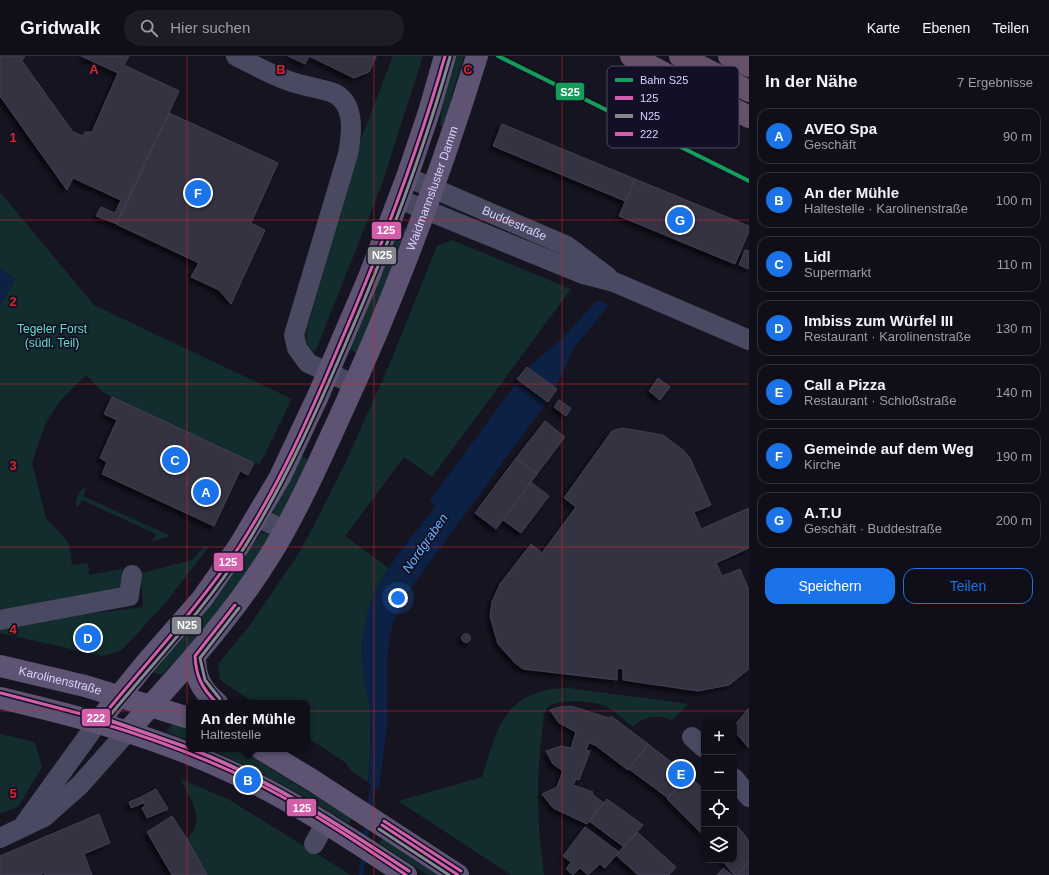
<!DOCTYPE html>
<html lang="de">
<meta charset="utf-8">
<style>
:root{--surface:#100f19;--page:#1e1d26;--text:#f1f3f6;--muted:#9c9ca2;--line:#302f38;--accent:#1a73e8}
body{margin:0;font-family:Helvetica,sans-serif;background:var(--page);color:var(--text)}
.controls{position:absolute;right:12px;bottom:12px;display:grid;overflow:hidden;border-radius:8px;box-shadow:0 2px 6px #0003}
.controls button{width:36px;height:36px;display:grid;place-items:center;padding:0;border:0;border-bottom:1px solid var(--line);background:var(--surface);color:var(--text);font:20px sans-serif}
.you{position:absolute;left:398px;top:542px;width:14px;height:14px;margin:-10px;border:3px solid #fff;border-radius:50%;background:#1a73e8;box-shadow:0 0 0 6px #1a73e833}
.badge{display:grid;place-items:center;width:26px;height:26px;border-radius:50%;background:var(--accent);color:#fff;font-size:13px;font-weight:700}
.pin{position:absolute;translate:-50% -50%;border:2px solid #fff;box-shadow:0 1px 4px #0006}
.popup{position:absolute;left:186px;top:644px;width:124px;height:52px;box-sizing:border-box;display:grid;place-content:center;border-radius:8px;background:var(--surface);filter:drop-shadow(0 1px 3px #0005);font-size:13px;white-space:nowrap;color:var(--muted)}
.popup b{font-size:15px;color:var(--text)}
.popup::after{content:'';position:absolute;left:50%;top:100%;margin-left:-8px;border:8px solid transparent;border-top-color:var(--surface)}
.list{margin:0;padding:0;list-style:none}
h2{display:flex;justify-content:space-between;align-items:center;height:52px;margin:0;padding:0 16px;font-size:17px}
h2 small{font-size:13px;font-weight:400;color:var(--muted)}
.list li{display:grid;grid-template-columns:26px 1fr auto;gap:12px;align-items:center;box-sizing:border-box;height:56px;margin:0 8px 8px;padding:0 8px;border:1px solid var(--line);border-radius:12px}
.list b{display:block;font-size:15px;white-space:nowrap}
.list p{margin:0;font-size:13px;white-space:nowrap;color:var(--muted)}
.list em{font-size:13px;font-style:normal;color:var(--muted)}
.actions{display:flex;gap:8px;padding:12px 16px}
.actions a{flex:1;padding:9px 0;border:1px solid var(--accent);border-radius:12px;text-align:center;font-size:14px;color:var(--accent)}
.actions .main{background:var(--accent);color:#fff}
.icon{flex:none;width:22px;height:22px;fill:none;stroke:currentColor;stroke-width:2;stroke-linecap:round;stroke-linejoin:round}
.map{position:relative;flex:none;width:749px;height:819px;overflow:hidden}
header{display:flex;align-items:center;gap:24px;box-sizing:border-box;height:56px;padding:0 20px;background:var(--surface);border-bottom:1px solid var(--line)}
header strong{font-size:19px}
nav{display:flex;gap:22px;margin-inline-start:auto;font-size:14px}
.search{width:280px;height:36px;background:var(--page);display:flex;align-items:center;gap:10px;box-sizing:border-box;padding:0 14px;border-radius:22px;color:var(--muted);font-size:15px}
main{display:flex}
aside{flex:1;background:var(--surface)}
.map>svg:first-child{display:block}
</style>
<header>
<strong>Gridwalk</strong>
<div class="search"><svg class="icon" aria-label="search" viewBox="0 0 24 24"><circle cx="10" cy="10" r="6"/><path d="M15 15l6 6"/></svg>Hier suchen</div>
<nav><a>Karte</a><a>Ebenen</a><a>Teilen</a></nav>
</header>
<main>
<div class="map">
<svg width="749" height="819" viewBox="0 0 749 819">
<defs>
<filter id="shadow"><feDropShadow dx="-3.5" dy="3.5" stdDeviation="2" flood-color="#0009"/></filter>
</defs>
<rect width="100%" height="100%" fill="#161421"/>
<path fill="#132c2d" d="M393,0H423L381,131L316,294L313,296L307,287L306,277L361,83Z
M453,0H464L452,38L446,71L440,69L444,37Z
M0,136L94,249L292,343L260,408L254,407L112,341L101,335L86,319L61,344L46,366L32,407L46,462L69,487L72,509L88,507L89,519L122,513L121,535L0,554V250L15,223L0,212Z
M398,170L409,174L359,298L348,293Z
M452,184L571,233L432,421L404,401L345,480L390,513L375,536L362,589L364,621L370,655V692L368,726L351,715L346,707L307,681V647H255L220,624L218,608L250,569L297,500L312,473L349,399L393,300L437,190Z
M300,399L307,403L305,410L281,461L276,460L274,458V452Z
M84,432L86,433L83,440L171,480L151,486L156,478L82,444L78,451L76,450C75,442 78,437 84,432Z
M262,476L269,479L270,482C239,531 203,579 161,619L152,616L211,548Z
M205,489L208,492L167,545L125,591L118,596L102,600L0,577V570L6,568L143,551L141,517L192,504Z
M568,632L689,648L672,664C658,658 643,660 633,671C624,664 613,653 603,649C592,645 555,642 547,652C543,658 543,668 542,676C536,724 537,771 544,819H511L398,745L482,721C498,670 505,633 568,632Z
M174,666L189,670V685L166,676Z
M0,678L35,686L42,711L18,751L0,758Z
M209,693H239L351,762L350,768C305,740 259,714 209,693Z
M180,723L228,743L351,819H207L187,783C207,763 191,744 180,723Z
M382,783L437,819H428L379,787Z"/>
<path fill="#0d2144" d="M729,69L741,75L728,93L716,87Z
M0,212L15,223L0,250Z
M597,244L609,249L574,292L552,339L405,540L393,568L389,586L387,604V670L379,734L368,726C370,703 372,679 370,656C369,645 366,634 364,623C361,600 362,576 368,554C377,520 413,480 434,452V448L430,444L528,311L564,281Z"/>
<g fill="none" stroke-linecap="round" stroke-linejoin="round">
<path stroke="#0d2144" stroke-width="5" d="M369,756L373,729
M365,785L368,767
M361,819L364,797"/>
</g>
<path fill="#343243" stroke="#433f54" filter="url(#shadow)" d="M0,0H25L22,5L73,76L83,80L85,76H92L118,17L81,0H129L124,9L179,35L117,168L96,160L101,151L115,157L121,144L73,122L67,134L0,40Z
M288,0H309L305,8Z
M309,0H376V1L369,16L354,22Z
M169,57L278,107L251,167L265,174L231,248L219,234L191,221L199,207L116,168Z
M502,68L635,123L625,145L493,90Z
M635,123L749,170V175L735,208L619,160Z
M745,194L749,195V213L739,209Z
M527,311L557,333L548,346L517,323Z
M658,322L670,331L660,344L649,335Z
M112,341L254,407L248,419L240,415L214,470L102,418L107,406L100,402L117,364L104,358Z
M559,344L571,352L566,360L554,351Z
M545,365L565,381L537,418L516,402Z
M622,372L663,379L683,394L690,402L711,449L694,456L701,473L749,452V492L716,507L722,520L740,513L749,534V613L729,629L698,635L623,624V613L617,612V624L523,613L515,607L498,588L490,560L492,546L500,528L531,488L542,497L576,451L564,442L612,375Z
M516,402L537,418L496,473L475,457Z
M531,426L549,440L521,477L503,464Z
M81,574L98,578L95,590L79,586Z
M461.5 582a4.5 4.5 0 1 1 9 0a4.5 4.5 0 1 1-9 0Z
M571,650L609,662L611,660L648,688L628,714L595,689L589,687L586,694L590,695L579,724L576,723L573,729L593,736L592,738L604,747L587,768L553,752L542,738L557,731L563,715L553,708L546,695L561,690L571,692L576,676L559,667L550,654L559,651Z
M749,652V692L734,675V670Z
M648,688L688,719L668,742L629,713Z
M688,719L704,734L703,779L667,743Z
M156,733L168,753L147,762L142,752L145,750L141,741Z
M141,741L143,747L131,752L129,746Z
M607,743L643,769L624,791L589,765Z
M99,758L110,787L84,798L92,819H45L44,817L40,819H0V800Z
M172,760L187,783L207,819H172L147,776Z
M734,766L749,785V805L738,819H734L722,804H734Z
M585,771L619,796L605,812L600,808L588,819L580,812L573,819L566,813L571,806L563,800Z
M637,776L676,811L669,819H638L616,799Z
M749,805V819H738Z
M723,812L732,819H717Z"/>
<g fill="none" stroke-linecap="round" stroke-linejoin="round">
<g stroke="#4a4962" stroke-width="20">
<path d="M236,0C254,9 273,20 292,26C304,30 318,32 331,36C356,45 352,77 348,98L294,279L297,292L308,307L355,329"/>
<path id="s1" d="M407,121L567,190L608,221"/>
<path d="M399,143L583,218L614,226L749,284"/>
<path d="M258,461L285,475"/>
<path d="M0,564L129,540L132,519"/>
<path d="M692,681L704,692"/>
<path d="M734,722L749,741"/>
<path d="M25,767L98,666"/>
<path d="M0,782L44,761L80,729L128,675"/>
<path d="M314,788L326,766"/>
</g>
<g stroke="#5e5373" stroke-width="22">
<path d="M195,600C195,622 201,633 217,647"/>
<path id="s2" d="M0,610L85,630L189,662"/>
<path d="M0,642C77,660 154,680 227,714C291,743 348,781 406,819"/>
<path d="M98,666L146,607L202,543L239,490L280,421L318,340L369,221L407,121L429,56L445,0"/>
<path id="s3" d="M128,675C178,619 229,565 269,501C297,456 318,408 340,360C394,243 439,123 477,0"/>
<path d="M261,693L312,724L458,819"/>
</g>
<path stroke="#67516a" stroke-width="22" d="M631,0L749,61
M680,0L749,35
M729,0L749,10"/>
<g stroke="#130f26" stroke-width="6">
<path id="bus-1" d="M217,647C202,633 196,620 195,600L235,549
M382,769L458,819
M406,819C360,788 314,757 264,731C211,704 155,683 98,666C145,608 197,553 239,491C280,428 310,359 339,290C380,195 417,99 445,0"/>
</g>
<g stroke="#130f26" stroke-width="6">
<path id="bus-2" d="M220,643L205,624L200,602L239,552
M189,692L107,663C153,607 204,554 244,492C284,428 315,359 345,289C386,195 422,100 450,1
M192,693C270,723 340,769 409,815
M379,773L449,819"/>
</g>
<g stroke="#130f26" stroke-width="6">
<path id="bus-3" d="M1,637L116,667L189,692
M191,693C269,724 339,769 409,815
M384,765L461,815"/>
</g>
<use href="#bus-1" stroke="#d25fa9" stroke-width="3"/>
<use href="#bus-2" stroke="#85878e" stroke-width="3"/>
<use href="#bus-3" stroke="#d25fa9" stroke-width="3"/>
<g stroke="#130f26" stroke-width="7">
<path id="rail-1" d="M498,0L749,125"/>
</g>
<use href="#rail-1" stroke="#149c59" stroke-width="4"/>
</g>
<path fill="none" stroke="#d62828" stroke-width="1" stroke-opacity="0.55" d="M187,0V819M374,0V819M562,0V819M0,164H749M0,328H749M0,491H749M0,655H749"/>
<g text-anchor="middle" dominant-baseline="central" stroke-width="3.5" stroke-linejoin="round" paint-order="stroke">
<g font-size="12" fill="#d9d4ff" stroke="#130f26">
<text stroke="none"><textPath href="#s3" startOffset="628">Waidmannsluster Damm</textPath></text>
<text stroke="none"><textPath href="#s1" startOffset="117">Buddestraße</textPath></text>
<text stroke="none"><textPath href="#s2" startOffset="62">Karolinenstraße</textPath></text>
</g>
<g font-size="12" fill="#5fe0c0" stroke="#130f26">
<text x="52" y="273">Tegeler Forst<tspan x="52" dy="14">(südl. Teil)</tspan></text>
</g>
<g font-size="13" font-style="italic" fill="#62b6ff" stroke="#130f26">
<text transform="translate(425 487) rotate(-55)">Nordgraben</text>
</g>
</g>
<rect x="607" y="10" width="132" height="82" rx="6" fill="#130f26" stroke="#4e4a67" stroke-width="1"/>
<rect x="615" y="22" width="18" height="4" fill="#149c59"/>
<rect x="615" y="40" width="18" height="4" fill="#d25fa9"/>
<rect x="615" y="58" width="18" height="4" fill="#85878e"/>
<rect x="615" y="76" width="18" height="4" fill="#d25fa9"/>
<g font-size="11" fill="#d9d4ff">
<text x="640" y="28">Bahn S25</text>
<text x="640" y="46">125</text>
<text x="640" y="64">N25</text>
<text x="640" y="82">222</text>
</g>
<g font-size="13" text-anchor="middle" font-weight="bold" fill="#d62828" stroke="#130f26" stroke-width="3.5" stroke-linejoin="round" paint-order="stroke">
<text x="94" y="18">A</text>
<text x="281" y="18">B</text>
<text x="468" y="18">C</text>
<text x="13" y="86">1</text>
<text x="13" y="250">2</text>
<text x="13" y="414">3</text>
<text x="13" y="578">4</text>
<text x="13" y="742">5</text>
</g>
<g stroke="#130f26" stroke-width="1.5">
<rect x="555" y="26" width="30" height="19" rx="4" fill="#149c59"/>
<rect x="371" y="165" width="31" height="19" rx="4" fill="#d25fa9"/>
<rect x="367" y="190" width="30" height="19" rx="4" fill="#85878e"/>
<rect x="213" y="496" width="31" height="20" rx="4" fill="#d25fa9"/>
<rect x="171" y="560" width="31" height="19" rx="4" fill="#85878e"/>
<rect x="81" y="652" width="30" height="19" rx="4" fill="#d25fa9"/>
<rect x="286" y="742" width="31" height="19" rx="4" fill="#d25fa9"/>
</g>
<g font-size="11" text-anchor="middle" font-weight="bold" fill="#fff">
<text x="570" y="40">S25</text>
<text x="386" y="178">125</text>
<text x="382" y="203">N25</text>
<text x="228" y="510">125</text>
<text x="187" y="573">N25</text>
<text x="96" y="666">222</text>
<text x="302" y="756">125</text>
</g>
</svg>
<div class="controls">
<button>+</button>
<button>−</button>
<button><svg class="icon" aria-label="locate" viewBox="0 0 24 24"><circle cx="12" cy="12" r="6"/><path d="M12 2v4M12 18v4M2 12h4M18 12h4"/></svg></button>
<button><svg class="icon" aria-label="layers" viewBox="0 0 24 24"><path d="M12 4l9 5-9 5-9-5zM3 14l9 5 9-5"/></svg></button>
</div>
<div class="you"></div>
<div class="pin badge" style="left:206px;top:436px">A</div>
<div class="pin badge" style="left:248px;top:724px">B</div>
<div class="popup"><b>An der Mühle</b>Haltestelle</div>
<div class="pin badge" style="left:175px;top:404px">C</div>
<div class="pin badge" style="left:88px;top:582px">D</div>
<div class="pin badge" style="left:681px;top:718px">E</div>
<div class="pin badge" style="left:198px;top:137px">F</div>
<div class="pin badge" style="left:680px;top:164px">G</div>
</div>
<aside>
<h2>In der Nähe<small>7 Ergebnisse</small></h2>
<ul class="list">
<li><span class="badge">A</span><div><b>AVEO Spa</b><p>Geschäft</p></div><em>90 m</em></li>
<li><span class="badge">B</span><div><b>An der Mühle</b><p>Haltestelle · Karolinenstraße</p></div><em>100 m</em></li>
<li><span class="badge">C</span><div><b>Lidl</b><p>Supermarkt</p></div><em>110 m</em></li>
<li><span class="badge">D</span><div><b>Imbiss zum Würfel III</b><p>Restaurant · Karolinenstraße</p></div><em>130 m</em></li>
<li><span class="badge">E</span><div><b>Call a Pizza</b><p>Restaurant · Schloßstraße</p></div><em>140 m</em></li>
<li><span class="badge">F</span><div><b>Gemeinde auf dem Weg</b><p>Kirche</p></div><em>190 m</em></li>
<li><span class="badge">G</span><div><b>A.T.U</b><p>Geschäft · Buddestraße</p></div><em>200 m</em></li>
</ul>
<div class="actions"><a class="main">Speichern</a><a>Teilen</a></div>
</aside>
</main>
